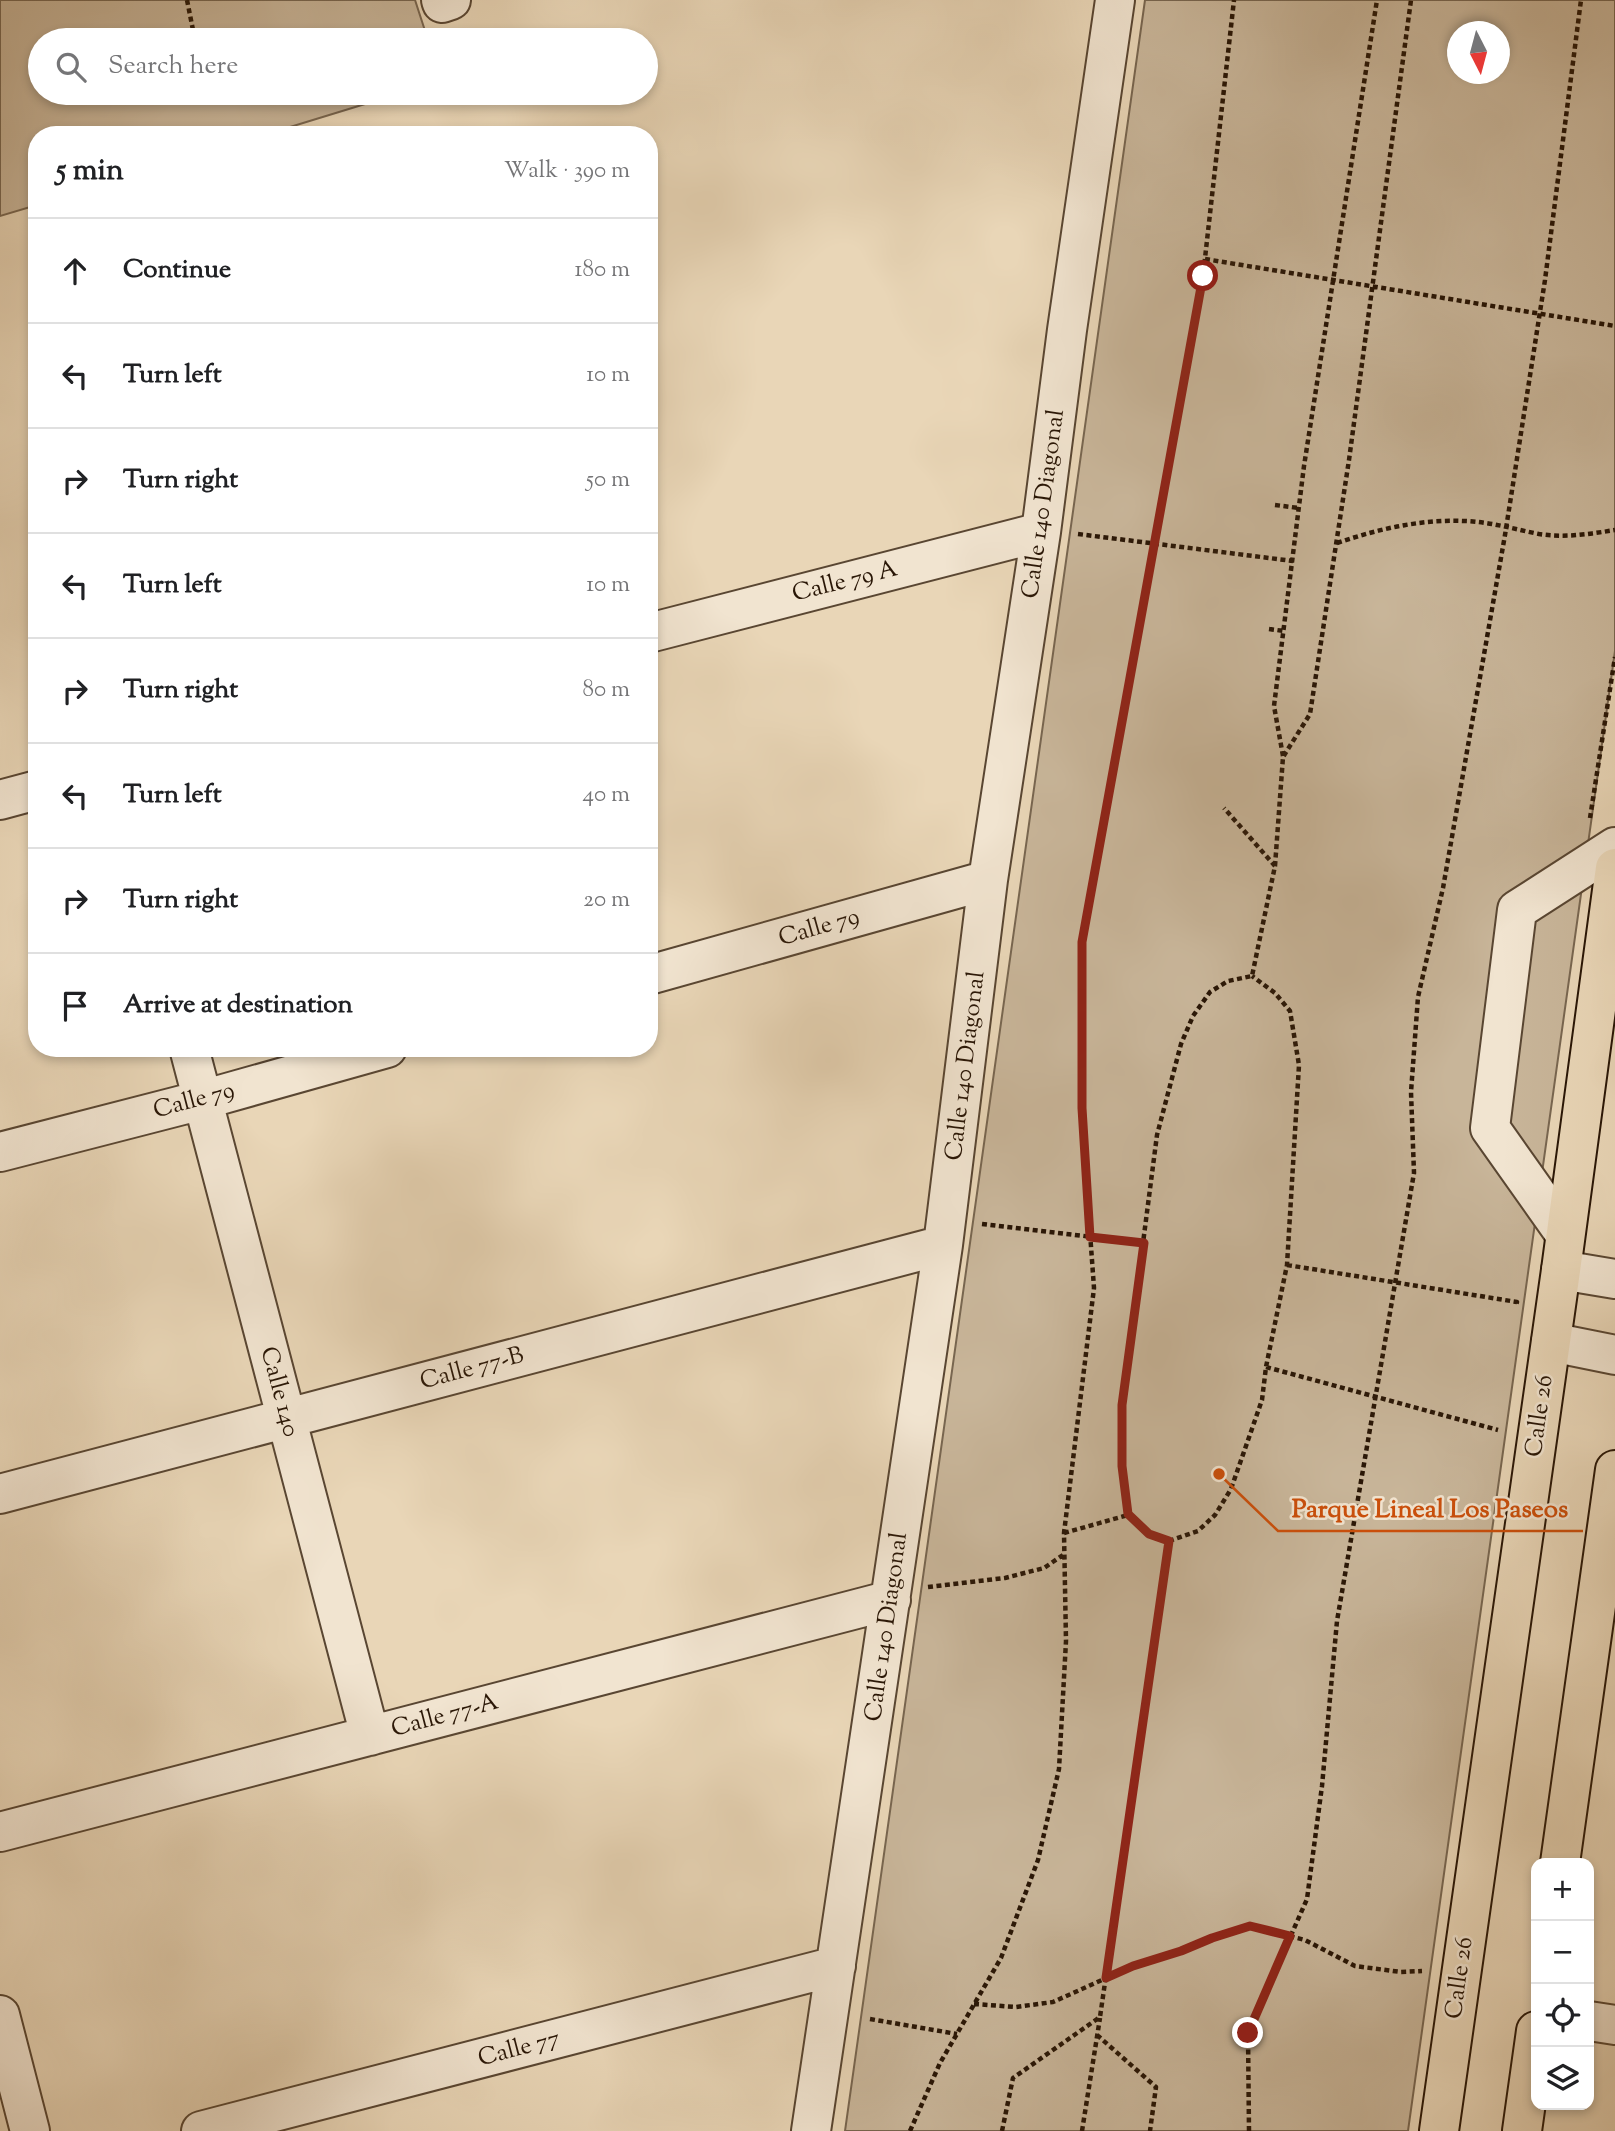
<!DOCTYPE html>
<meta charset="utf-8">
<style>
:root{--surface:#fff;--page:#f6f6f6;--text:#202124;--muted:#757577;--line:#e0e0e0}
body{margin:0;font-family:"Sorts Mill Goudy",serif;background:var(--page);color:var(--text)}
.controls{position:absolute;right:21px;bottom:21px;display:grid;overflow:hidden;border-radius:14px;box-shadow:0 4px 10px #0003}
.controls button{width:63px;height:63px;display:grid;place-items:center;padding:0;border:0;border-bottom:2px solid var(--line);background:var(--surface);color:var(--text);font:35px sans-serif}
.compass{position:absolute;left:1447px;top:21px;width:63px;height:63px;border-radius:50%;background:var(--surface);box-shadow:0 4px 10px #0003;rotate:174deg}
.stop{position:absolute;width:21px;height:21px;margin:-16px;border:5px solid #8f2418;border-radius:50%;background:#fff}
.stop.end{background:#8f2418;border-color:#fff;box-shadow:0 2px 7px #0008}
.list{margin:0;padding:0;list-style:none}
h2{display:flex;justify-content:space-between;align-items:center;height:91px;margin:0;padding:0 28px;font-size:30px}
h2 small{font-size:23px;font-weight:400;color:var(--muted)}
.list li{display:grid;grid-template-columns:46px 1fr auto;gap:21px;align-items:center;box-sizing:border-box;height:105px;padding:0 28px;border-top:2px solid var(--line)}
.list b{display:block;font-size:26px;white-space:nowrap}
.list em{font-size:23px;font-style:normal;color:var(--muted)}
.icon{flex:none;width:38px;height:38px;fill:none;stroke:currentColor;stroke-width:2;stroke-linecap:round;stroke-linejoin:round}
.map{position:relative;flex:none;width:1615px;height:2131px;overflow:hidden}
.search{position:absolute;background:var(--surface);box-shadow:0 4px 10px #0003;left:28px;top:28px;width:630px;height:77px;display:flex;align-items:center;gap:18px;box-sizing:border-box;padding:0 24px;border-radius:38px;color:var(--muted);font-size:26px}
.panel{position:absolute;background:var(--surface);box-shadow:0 4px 10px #0003;left:28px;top:126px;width:630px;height:931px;border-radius:28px}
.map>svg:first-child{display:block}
</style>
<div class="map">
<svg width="1615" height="2131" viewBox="0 0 1615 2131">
<rect width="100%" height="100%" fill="#e9d6b7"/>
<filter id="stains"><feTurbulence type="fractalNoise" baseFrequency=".00286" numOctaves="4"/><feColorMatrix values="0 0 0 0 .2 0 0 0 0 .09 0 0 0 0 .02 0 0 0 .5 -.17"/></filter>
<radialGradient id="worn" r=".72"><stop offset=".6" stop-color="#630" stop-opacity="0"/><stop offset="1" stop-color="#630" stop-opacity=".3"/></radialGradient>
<path fill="#c8b599" stroke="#786650" stroke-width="2" fill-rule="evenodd" d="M0,0H415L428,40H40V93H401L264,135H37V205L0,216Z
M1145,0H1615V651L1408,2131H845ZM1458,32H1500V74H1458Z"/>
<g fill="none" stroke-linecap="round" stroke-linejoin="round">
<g stroke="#594632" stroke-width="42">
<path id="minor" d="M441,0L442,3L451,0
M649,633L1041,532
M0,800L37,790
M649,975L988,880
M189,1048L370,1736
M0,1152L202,1100L387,1048
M1565,1234L1490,1128L1517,910L1615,847
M1561,1270L1615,1279
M1551,1342L1615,1355
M0,1494L943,1245
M0,1832L891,1600
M0,2015L30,2131
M1589,2021L1615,2025
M201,2131L836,1966
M811,2131L943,1245L988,880L1041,532L1067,330L1115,0"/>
</g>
<g stroke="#291606" stroke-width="42">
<path id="major" d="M1560,1863L1615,1470
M1439,2131L1561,1270L1615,868
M1522,2131L1536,2031"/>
</g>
<path stroke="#291606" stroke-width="4.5" stroke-dasharray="5 3.5" stroke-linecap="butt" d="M187,0L195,40
M202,93L203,97
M1205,259L1615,326
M1275,505L1299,508
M1078,534L1293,561
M1337,543C1378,529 1421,519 1465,521C1491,522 1514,529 1539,534C1565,538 1590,534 1615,530
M1269,629L1284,631
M1283,756L1274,706L1304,466L1377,0
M1590,818L1615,657
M1275,866L1283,757L1310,714L1349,460L1411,0
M982,1224L1144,1243
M1287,1265L1517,1302L1516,1305
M1266,1367L1498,1430
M1064,1533L1128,1515
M1169,1541L1198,1531L1215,1515L1231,1489L1262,1400L1266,1367L1287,1265L1299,1065L1290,1011L1275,993L1252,976
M928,1587L1005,1578L1044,1568L1063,1555
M974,2004L1016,2007L1053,2002L1133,1966L1250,1926L1305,1940L1355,1966L1401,1972L1422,1971
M870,2019L957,2034
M1097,2035L1156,2087L1150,2131
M910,2131L940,2063L1001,1958L1038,1860L1059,1769L1066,1641L1064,1533L1094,1288L1081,1108L1082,942L1203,276L1234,0
M1002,2131L1013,2078L1100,2017L1169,1541L1148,1534L1128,1515L1122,1466V1405L1157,1135L1181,1044L1193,1016L1210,992L1228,981L1252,976L1275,866L1224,808
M1082,2131L1100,2018
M1249,2131L1248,2033L1307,1899L1322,1786L1337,1621L1414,1173L1411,1092L1418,997L1443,888L1505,535L1545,280L1581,0"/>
<use href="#minor" stroke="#f1e4d0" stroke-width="38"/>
<use href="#major" stroke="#e9d6b7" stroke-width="38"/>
</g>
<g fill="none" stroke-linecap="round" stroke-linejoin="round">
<path stroke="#8f2418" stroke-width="9" d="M1203,276L1082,942V1108L1090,1237L1144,1243L1122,1405V1466L1128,1514L1149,1534L1169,1541L1106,1978L1133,1966L1181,1951L1212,1938L1250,1926L1290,1936L1248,2033"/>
</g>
<g text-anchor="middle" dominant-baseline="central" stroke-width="5" stroke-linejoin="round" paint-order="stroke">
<g font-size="24" fill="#291606" stroke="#f1e4d0">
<text transform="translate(1044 504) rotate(-82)">Calle 140 Diagonal</text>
<text transform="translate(845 582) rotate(-14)">Calle 79 A</text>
<text transform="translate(819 928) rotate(-16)">Calle 79</text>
<text transform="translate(966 1066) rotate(-83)">Calle 140 Diagonal</text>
<text transform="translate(194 1101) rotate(-15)">Calle 79</text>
<text transform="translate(472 1369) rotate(-15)">Calle 77-B</text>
<text transform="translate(279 1392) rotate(75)">Calle 140</text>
<text transform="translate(1540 1416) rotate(-82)">Calle 26</text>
<text transform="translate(887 1627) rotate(-82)">Calle 140 Diagonal</text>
<text transform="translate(445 1716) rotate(-15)">Calle 77-A</text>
<text transform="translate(1460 1978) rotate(-82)">Calle 26</text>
<text transform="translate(519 2049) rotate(-15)">Calle 77</text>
</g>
</g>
<path fill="none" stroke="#cb4f0b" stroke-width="2.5" d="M1219 1474L1278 1531H1583"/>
<circle fill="#cb4f0b" stroke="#f1e4d0" stroke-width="2.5" cx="1219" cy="1474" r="7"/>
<g font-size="26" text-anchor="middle" font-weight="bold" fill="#cb4f0b" stroke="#f1e4d0" stroke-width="5" stroke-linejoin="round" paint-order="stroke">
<text x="1430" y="1517">Parque Lineal Los Paseos</text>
</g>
<rect width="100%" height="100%" filter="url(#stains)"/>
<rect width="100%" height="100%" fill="url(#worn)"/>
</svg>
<div class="controls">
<button>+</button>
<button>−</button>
<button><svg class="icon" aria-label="locate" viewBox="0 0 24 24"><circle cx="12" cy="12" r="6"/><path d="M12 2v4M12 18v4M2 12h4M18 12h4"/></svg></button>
<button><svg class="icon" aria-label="layers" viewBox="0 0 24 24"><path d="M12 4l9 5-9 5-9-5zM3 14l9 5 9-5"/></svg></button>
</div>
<svg class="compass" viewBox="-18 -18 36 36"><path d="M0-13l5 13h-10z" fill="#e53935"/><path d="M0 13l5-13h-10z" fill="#757577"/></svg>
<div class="stop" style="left:1203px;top:276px"></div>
<div class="stop end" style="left:1248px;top:2033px"></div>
<div class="search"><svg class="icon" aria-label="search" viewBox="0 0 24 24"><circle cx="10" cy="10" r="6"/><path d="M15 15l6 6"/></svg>Search here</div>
<section class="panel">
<h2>5 min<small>Walk · 390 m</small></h2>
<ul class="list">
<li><svg class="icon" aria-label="ahead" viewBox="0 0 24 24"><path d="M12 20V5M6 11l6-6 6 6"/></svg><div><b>Continue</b></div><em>180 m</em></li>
<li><svg class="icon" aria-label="left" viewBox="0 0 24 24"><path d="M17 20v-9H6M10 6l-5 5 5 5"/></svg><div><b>Turn left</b></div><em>10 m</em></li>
<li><svg class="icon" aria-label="right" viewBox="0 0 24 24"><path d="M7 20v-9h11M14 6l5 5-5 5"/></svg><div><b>Turn right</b></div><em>50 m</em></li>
<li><svg class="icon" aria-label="left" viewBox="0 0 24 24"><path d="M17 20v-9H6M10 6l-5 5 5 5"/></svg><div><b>Turn left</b></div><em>10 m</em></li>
<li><svg class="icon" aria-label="right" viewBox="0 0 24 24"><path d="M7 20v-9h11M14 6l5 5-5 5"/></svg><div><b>Turn right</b></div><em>80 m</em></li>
<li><svg class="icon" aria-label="left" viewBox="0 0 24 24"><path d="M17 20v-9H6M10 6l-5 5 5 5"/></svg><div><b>Turn left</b></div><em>40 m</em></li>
<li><svg class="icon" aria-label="right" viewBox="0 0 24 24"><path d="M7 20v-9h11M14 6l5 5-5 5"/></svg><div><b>Turn right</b></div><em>20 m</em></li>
<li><svg class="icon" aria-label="arrive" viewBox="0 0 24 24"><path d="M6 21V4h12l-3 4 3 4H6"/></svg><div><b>Arrive at destination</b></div></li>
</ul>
</section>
</div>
